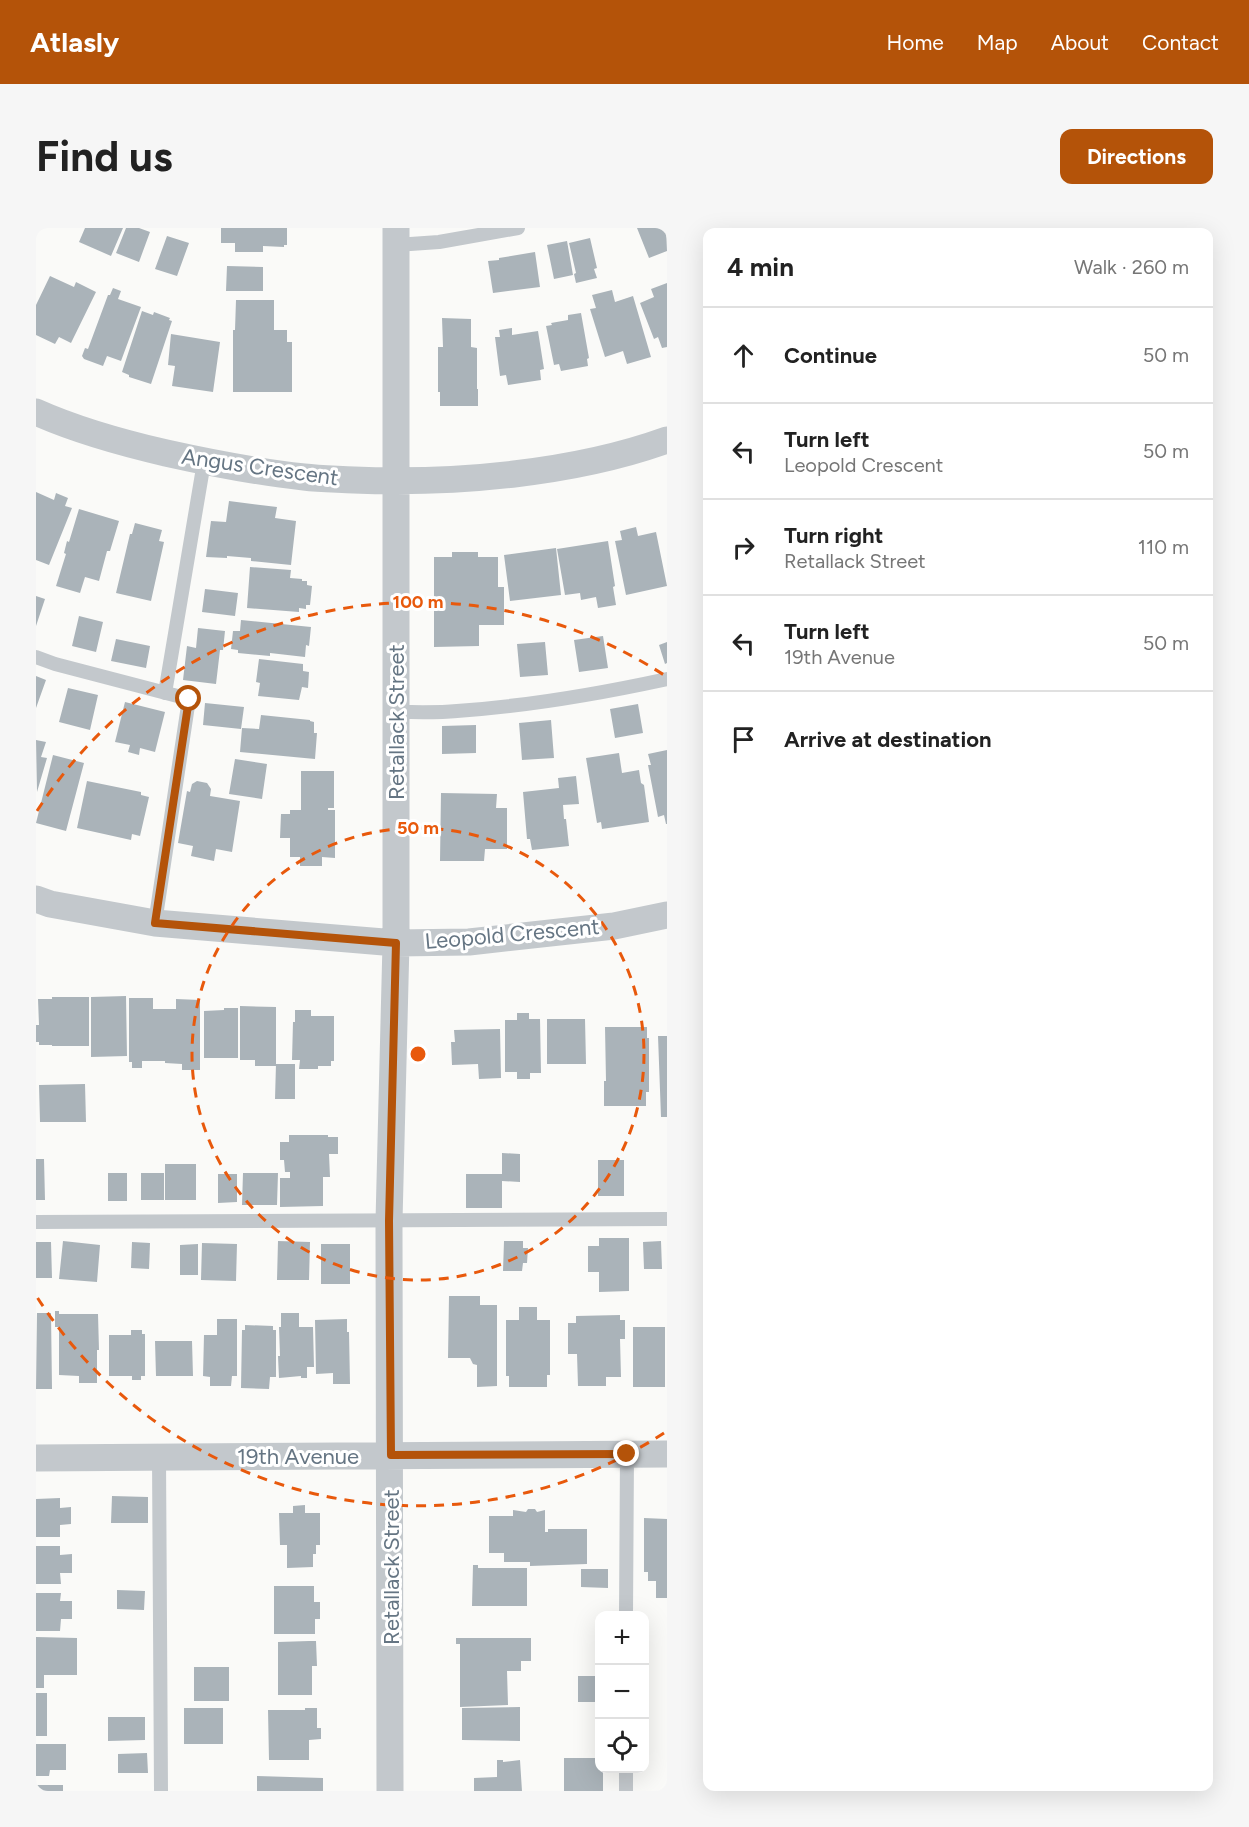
<!DOCTYPE html>
<meta charset="utf-8">
<style>
:root{--surface:#fff;--page:#f6f6f6;--text:#222;--muted:#767676;--line:#e0e0e0;--accent:#b45309}
body{margin:0;font-family:Figtree,sans-serif;background:var(--page);color:var(--text)}
.controls{position:absolute;right:18px;bottom:18px;display:grid;overflow:hidden;border-radius:12px;box-shadow:0 6px 24px #0002}
.controls button{width:54px;height:54px;display:grid;place-items:center;padding:0;border:0;border-bottom:2px solid var(--line);background:var(--surface);color:var(--text);font:30px sans-serif}
.stop{position:absolute;width:18px;height:18px;margin:-14px;border:4px solid #b45309;border-radius:50%;background:#fff}
.stop.end{background:#b45309;border-color:#fff;box-shadow:0 2px 6px #0008}
.list{margin:0;padding:0;list-style:none}
h2{display:flex;justify-content:space-between;align-items:center;height:78px;margin:0;padding:0 24px;font-size:26px}
h2 small{font-size:20px;font-weight:400;color:var(--muted)}
.list li{display:grid;grid-template-columns:39px 1fr auto;gap:18px;align-items:center;box-sizing:border-box;height:96px;padding:0 24px;border-top:2px solid var(--line)}
.list b{display:block;font-size:22px;white-space:nowrap}
.list p{margin:0;font-size:20px;white-space:nowrap;color:var(--muted)}
.list em{font-size:20px;font-style:normal;color:var(--muted)}
.icon{flex:none;width:33px;height:33px;fill:none;stroke:currentColor;stroke-width:2;stroke-linecap:round;stroke-linejoin:round}
.map{position:relative;flex:none;width:631px;height:1563px;overflow:hidden;border-radius:12px}
header{display:flex;align-items:center;gap:36px;box-sizing:border-box;height:84px;padding:0 30px;background:var(--accent);color:#fff}
header strong{font-size:28px}
nav{display:flex;gap:33px;margin-inline-start:auto;font-size:21px}
.intro{display:flex;align-items:center;justify-content:space-between;box-sizing:border-box;height:144px;padding:0 36px}
h1{margin:0;font-size:42px}
.button{padding:15px 27px;border-radius:12px;background:var(--accent);color:#fff;font-size:21px;font-weight:700}
main{display:flex;gap:36px;padding:0 36px}
aside{flex:1;background:var(--surface);border-radius:12px;box-shadow:0 6px 24px #0002}
.map>svg:first-child{display:block}
</style>
<header>
<strong>Atlasly</strong>
<nav><a>Home</a><a>Map</a><a>About</a><a>Contact</a></nav>
</header>
<div class="intro"><h1>Find us</h1><a class="button">Directions</a></div>
<main>
<div class="map">
<svg width="631" height="1563" viewBox="0 0 631 1563">
<rect width="100%" height="100%" fill="#fafaf8"/>
<path fill="#aab3b9" d="M49,0H87L75,28L43,14Z
M90,0H103L114,4L103,34L80,25Z
M185,0H251V17H248V19L227,18V24H199V15H185Z
M601,0H630L631,23L613,30Z
M131,8L153,15L141,48L119,41Z
M554,10L561,40L558,41L561,50L540,55L538,46L540,45L533,15Z
M531,13L537,47L518,51L511,17Z
M499,24L504,59L457,65L452,33L463,32V30Z
M191,38L227,39V63H190Z
M14,48L38,59L40,54L60,64L35,115L23,109L19,116L0,107V77Z
M631,55V119L626,120L622,109L618,111L604,75L618,69L615,61Z
M77,60L85,63L82,71L105,79L85,133L71,128L67,138L48,131L46,128L49,120L52,121L72,67H74Z
M576,62L579,74L597,68L615,129L591,136L587,123L569,129L554,81L560,80L556,67Z
M200,72H238V102H251V114H256V164H197V102H199Z
M106,83L117,87L118,84L134,90L133,92L136,93L115,156L93,149V147L86,144Z
M545,85L553,130L551,131L552,138L525,143L523,136L518,137L510,98L516,97L515,95L532,92V87Z
M406,90L435,91V119L441,120V161H442V178H404V164H402V119H407Z
M476,100V107L502,103L508,141L504,142L505,152L472,157L470,147L464,148L459,109H464L463,102Z
M135,106L184,114L177,164L136,158L139,138L132,137Z
M0,264L18,272L20,265L32,270L29,278L36,280L13,337L0,332Z
M193,273L241,279L239,290L260,293L255,337L215,333V330L191,328V330L170,329L175,293L190,294Z
M43,281L83,293L74,323H71L63,353L49,349L44,365L20,358L30,326L28,325L31,313L33,314Z
M99,295L126,302L123,313L128,314L115,373L80,365L94,306H96Z
M600,299L602,308L620,304L631,358L590,367L579,313L586,312L584,303Z
M572,313L579,358L577,359L580,377L562,380L560,369L545,372L544,365L529,367L521,321Z
M520,320L525,367L474,373L468,327Z
M416,324H442V329H462V359H468V397H443V418L398,419V329H416Z
M214,339L255,342L254,350L266,351V353H271V357L276,358L274,377H270V381L263,380V384L211,380Z
M169,361L202,365L199,388L166,384Z
M0,368L9,371L0,398Z
M43,388L67,394L60,424L36,418Z
M205,392L275,399L273,418L270,417L269,429L234,425V428L202,425V422L195,421L197,403H204Z
M162,400L189,403L187,422H184L180,456L147,452L151,418L160,420Z
M567,408L572,440L543,444L538,412Z
M80,411L114,418L110,440L75,433Z
M509,414L512,447L484,449L481,416Z
M631,414V435L629,436L623,417Z
M223,431L267,436V443L273,444L272,460L266,459L263,472L222,468L224,455L220,454Z
M0,448L10,452L0,480Z
M32,460L62,467L54,502L23,494Z
M89,474L129,484L119,524L104,520L103,527L92,524L94,517L79,514Z
M169,475L208,479L205,501L167,497Z
M602,476L607,505L579,510L574,481Z
M225,487L274,492V493L278,494V505H281L279,531L204,524L206,500L223,501Z
M515,492L518,530L486,532L483,495Z
M440,497V525L406,526V498Z
M0,512L10,514L5,529L11,530L1,564Z
M631,522V596H630L628,587L622,589L612,537H615L612,526Z
M583,525L586,545L603,542L605,555L608,557L613,594L566,601L565,594L561,595L550,530Z
M17,527L48,535L30,603L0,595Z
M199,531L231,536L226,571L193,566Z
M265,543H298V580H292V582H299V630L286,629V638H264V629H254V610H244L245,586H254V582H265Z
M540,548L543,576L527,577L528,591H530L533,618L496,622L494,611H491L487,564L523,560L522,550Z
M51,553L105,564V567L113,569L104,608L96,606L95,612L41,600Z
M161,553L171,555L175,561L174,568L204,573L196,624L180,621L178,633L155,628L157,618L142,615L151,563L154,564L156,556Z
M405,565L461,566L460,580H471V621H449L448,633H404Z
M90,768L91,828L55,829V769Z
M16,769H53V818H16V817H3V814H0V797H3L2,771H16Z
M93,770H117V781H140V771L164,772V842H146V836L129,835V833H106V840H96V834H93Z
M204,778L240,779V838H219V832H204Z
M188,780H202V830H168V783L188,782Z
M259,782H275V788H298V833H295V838H282V841H263L264,832H256L257,794H259Z
M481,785H493V791H504L505,845H494V851H481V844H469V792H481Z
M511,791H549L550,836H511Z
M569,799H611V810H613V864H610V878H568V853H570Z
M464,801L465,850L443,851L442,836L416,837L415,814H419L418,802Z
M622,808H631V889H625Z
M240,836H259V871H239Z
M49,856L50,894H4L3,857Z
M253,907H292V909H302V926H293L294,949H287V978L244,979V950H254V944H249L248,932H244V914H253Z
M466,925L484,926V954L466,953V980H430V946H466Z
M0,931H8L9,972H0Z
M562,932H588V968H562Z
M129,936H160V972H129Z
M72,945H91V973H72Z
M105,945H128V972H105Z
M207,945H242L241,977H206Z
M182,946H201V974L182,975Z
M563,1010H593V1063L563,1064V1044H552V1018H563Z
M27,1013L64,1017L61,1054L23,1051Z
M242,1013L274,1014L273,1052H241Z
M468,1013H487V1020H492L491,1035H487L486,1043H467Z
M625,1013L626,1041H608L607,1014Z
M0,1014H15L16,1050H0Z
M96,1014L114,1015L113,1041L95,1040Z
M166,1015L201,1016L200,1053L165,1052Z
M162,1016V1047H144V1017Z
M285,1016H314V1056H285Z
M413,1068H444V1077H461V1158L441,1159V1137L437,1136L434,1130H412Z
M483,1079H501V1092H514V1147H511V1159H473V1148H470V1092H483Z
M19,1083H23V1086H62L63,1122H61V1155H43V1148L23,1147V1099H19Z
M1,1085H15L16,1161H0Z
M245,1085H263V1099H277L278,1139H271V1150H265V1148L243,1150L242,1128H244L243,1099H245Z
M584,1087V1092H589V1111H584L585,1149H570V1158H542L541,1126H532V1095H540V1088Z
M181,1091H201V1148H196L195,1158H174V1149L167,1148L168,1107H181Z
M311,1091V1104H313L314,1156H297V1145L280,1146L279,1092Z
M209,1097L237,1098V1102H240V1149H234L233,1161L205,1160L206,1102H209Z
M597,1099H629V1159H597Z
M95,1102H106V1106H109V1148H105V1152H96V1148H73V1107H95Z
M119,1113H156L157,1148H120Z
M76,1268L112,1269V1295H75Z
M24,1270V1280L35,1279V1296L24,1297V1309H0V1271Z
M269,1277V1285H284V1317H280V1326H277V1339L251,1340V1317H244L243,1285H257V1278Z
M492,1281H499L501,1284L509,1282V1304H512V1301H551V1336L494,1338V1334H468V1325H453V1288H477V1282L490,1284Z
M608,1290L631,1291V1370H620V1353H612V1344H608Z
M0,1318H24V1327L36,1326V1345H24L25,1356H0Z
M437,1337H442V1340H491V1378H436Z
M545,1341H572V1360L545,1359Z
M238,1358H278V1374H284V1391H279V1406H238Z
M81,1362L109,1363L108,1382L81,1381Z
M0,1365H25L24,1373H36V1391H25L24,1403H0Z
M0,1409L41,1410V1447H8V1460H0Z
M420,1410H495V1433H485V1443H471L472,1477L424,1479V1416H420Z
M273,1413H280L281,1438H276V1467H242V1414Z
M158,1439H193V1473H158Z
M542,1448H564V1474H542Z
M0,1465H11V1508H0Z
M484,1479V1513L426,1512V1480Z
M148,1480H187V1516H148Z
M269,1480H281V1500H285V1511L273,1512V1532H233L232,1482H269Z
M72,1489H109V1512L72,1513Z
M0,1516H30V1542H14L13,1548H0Z
M111,1525L112,1545H82V1526Z
M528,1530H564V1540H567V1563H528Z
M461,1532H467V1534L484,1532L486,1563H438V1550L461,1549Z
M221,1548L287,1550V1563H221Z
M0,1557H27V1563H0Z"/>
<g fill="none" stroke-linecap="round" stroke-linejoin="round">
<path stroke="#c3c8cc" stroke-width="14" d="M360,17L403,14L482,0
M0,429L19,436L153,471L119,695
M129,465L168,234
M360,484C380,484 401,485 421,483C491,478 562,466 631,451
M0,994L631,991
M123,1229L125,1563
M590,1388L591,1226
M590,1563V1540"/>
<path stroke="#c3c8cc" stroke-width="27" d="M0,184C40,202 87,215 130,225C175,235 222,244 268,249C284,251 301,251 318,252C417,256 537,246 631,212
M0,671L14,676L119,695L360,715L433,714L578,698L631,687
M0,1230L631,1226
M354,1563L353,993L360,715V0"/>
</g>
<g fill="none" stroke-linecap="round" stroke-linejoin="round">
<path stroke="#b45309" stroke-width="8" d="M153,471L119,695L360,715L353,993L355,1227L591,1226"/>
</g>
<g fill="none" stroke="#e8590c" stroke-width="3" stroke-dasharray="10 8">
<circle cx="382" cy="826" r="226"/>
<path d="M628 1205A452 452 0 0 1 1 1069M1 583A452 452 0 0 1 628 447"/>
</g>
<g text-anchor="middle" dominant-baseline="central" stroke-width="6" stroke-linejoin="round" paint-order="stroke">
<g font-size="22" fill="#657583" stroke="#fff">
<text transform="translate(224 239) rotate(8)">Angus Crescent</text>
<text transform="translate(360 494) rotate(-90)">Retallack Street</text>
<text transform="translate(476 706) rotate(-5)">Leopold Crescent</text>
<text x="262" y="1228">19th Avenue</text>
<text transform="translate(355 1339) rotate(-90)">Retallack Street</text>
</g>
</g>
<circle cx="382" cy="826" r="9" fill="#e8590c" stroke="#fff" stroke-width="3"/>
<g font-size="18" text-anchor="middle" font-weight="bold" fill="#e8590c" stroke="#fff" stroke-width="6" stroke-linejoin="round" paint-order="stroke">
<text x="382" y="380">100 m</text>
<text x="382" y="606">50 m</text>
</g>
</svg>
<div class="controls">
<button>+</button>
<button>−</button>
<button><svg class="icon" aria-label="locate" viewBox="0 0 24 24"><circle cx="12" cy="12" r="6"/><path d="M12 2v4M12 18v4M2 12h4M18 12h4"/></svg></button>
</div>
<div class="stop" style="left:153px;top:471px"></div>
<div class="stop end" style="left:591px;top:1226px"></div>
</div>
<aside>
<h2>4 min<small>Walk · 260 m</small></h2>
<ul class="list">
<li><svg class="icon" aria-label="ahead" viewBox="0 0 24 24"><path d="M12 20V5M6 11l6-6 6 6"/></svg><div><b>Continue</b></div><em>50 m</em></li>
<li><svg class="icon" aria-label="left" viewBox="0 0 24 24"><path d="M17 20v-9H6M10 6l-5 5 5 5"/></svg><div><b>Turn left</b><p>Leopold Crescent</p></div><em>50 m</em></li>
<li><svg class="icon" aria-label="right" viewBox="0 0 24 24"><path d="M7 20v-9h11M14 6l5 5-5 5"/></svg><div><b>Turn right</b><p>Retallack Street</p></div><em>110 m</em></li>
<li><svg class="icon" aria-label="left" viewBox="0 0 24 24"><path d="M17 20v-9H6M10 6l-5 5 5 5"/></svg><div><b>Turn left</b><p>19th Avenue</p></div><em>50 m</em></li>
<li><svg class="icon" aria-label="arrive" viewBox="0 0 24 24"><path d="M6 21V4h12l-3 4 3 4H6"/></svg><div><b>Arrive at destination</b></div></li>
</ul>
</aside>
</main>
